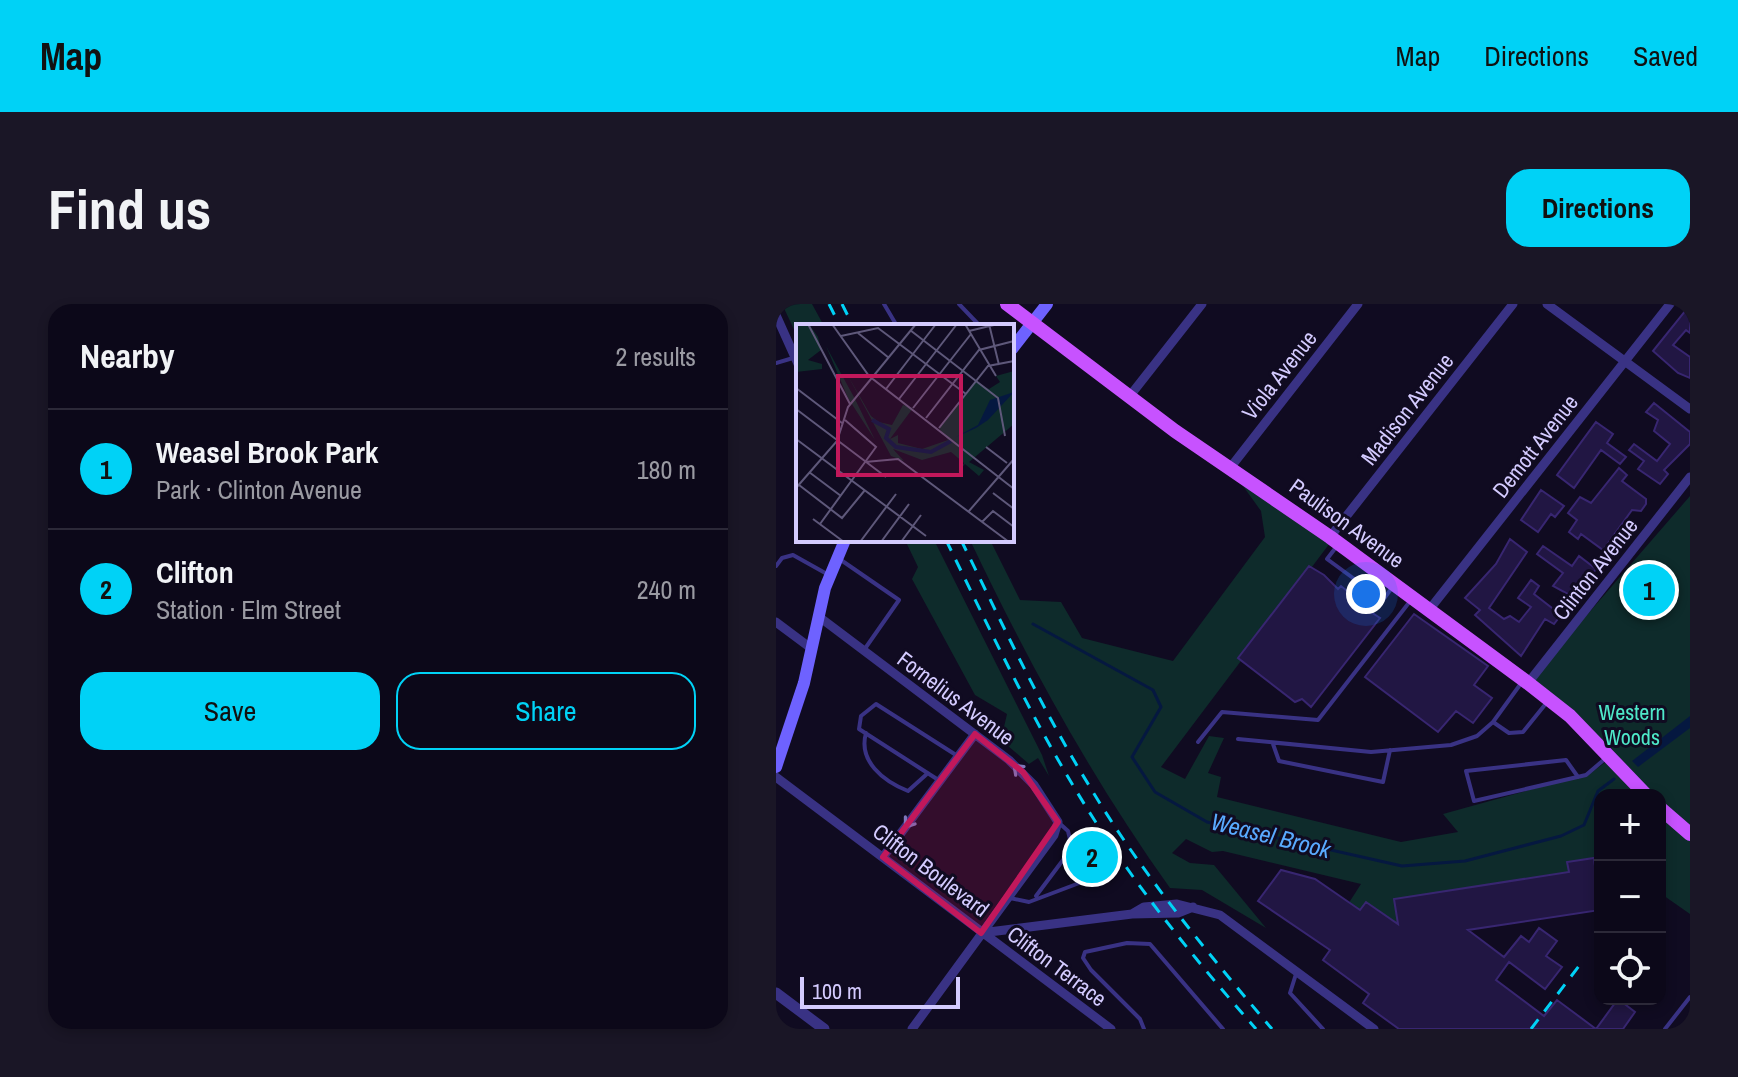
<!DOCTYPE html>
<meta charset="utf-8">
<style>
:root{--surface:#0c0819;--page:#1a1626;--text:#f1f3f6;--muted:#9a9aa2;--line:#2c2938;--accent:#00d2f6}
body{margin:0;font-family:"Archivo Narrow",sans-serif;background:var(--page);color:var(--text)}
.controls{position:absolute;right:24px;bottom:24px;display:grid;overflow:hidden;border-radius:16px;box-shadow:0 4px 12px #0003}
.controls button{width:72px;height:72px;display:grid;place-items:center;padding:0;border:0;border-bottom:2px solid var(--line);background:var(--surface);color:var(--text);font:40px sans-serif}
.scale{position:absolute;left:24px;bottom:20px;width:160px;box-sizing:border-box;padding-left:8px;border:4px solid #d4cbff;border-top:0;font-size:22px;line-height:28px;white-space:nowrap;color:#d4cbff;-webkit-text-stroke:6px #100b21;paint-order:stroke}
.you{position:absolute;left:590px;top:290px;width:28px;height:28px;margin:-20px;border:6px solid #fff;border-radius:50%;background:#1a73e8;box-shadow:0 0 0 12px #1a73e833}
.badge{display:grid;place-items:center;width:52px;height:52px;border-radius:50%;background:var(--accent);color:#111;font-size:26px;font-weight:700}
.pin{position:absolute;translate:-50% -50%;border:4px solid #fff;box-shadow:0 2px 8px #0006}
.list{margin:0;padding:0;list-style:none}
h2{display:flex;justify-content:space-between;align-items:center;height:104px;margin:0;padding:0 32px;font-size:34px}
h2 small{font-size:26px;font-weight:400;color:var(--muted)}
.list li{display:grid;grid-template-columns:52px 1fr auto;gap:24px;align-items:center;box-sizing:border-box;height:120px;padding:0 32px;border-top:2px solid var(--line)}
.list b{display:block;font-size:30px;white-space:nowrap}
.list p{margin:0;font-size:26px;white-space:nowrap;color:var(--muted)}
.list em{font-size:26px;font-style:normal;color:var(--muted)}
.actions{display:flex;gap:16px;padding:24px 32px}
.actions a{flex:1;padding:18px 0;border:2px solid var(--accent);border-radius:24px;text-align:center;font-size:28px;color:var(--accent)}
.actions .main{background:var(--accent);color:#111}
.icon{flex:none;width:44px;height:44px;fill:none;stroke:currentColor;stroke-width:2;stroke-linecap:round;stroke-linejoin:round}
.map{position:relative;flex:none;width:914px;height:725px;overflow:hidden;border-radius:24px}
header{display:flex;align-items:center;gap:48px;box-sizing:border-box;height:112px;padding:0 40px;background:var(--accent);color:#111}
header strong{font-size:38px}
nav{display:flex;gap:44px;margin-inline-start:auto;font-size:28px}
.intro{display:flex;align-items:center;justify-content:space-between;box-sizing:border-box;height:192px;padding:0 48px}
h1{margin:0;font-size:56px}
.button{padding:20px 36px;border-radius:24px;background:var(--accent);color:#111;font-size:28px;font-weight:700}
main{display:flex;gap:48px;padding:0 48px}
aside{flex:1;background:var(--surface);border-radius:24px;box-shadow:0 4px 12px #0003}
.map>svg:first-child{display:block}
</style>
<header>
<strong>Map</strong>
<nav><a>Map</a><a>Directions</a><a>Saved</a></nav>
</header>
<div class="intro"><h1>Find us</h1><a class="button">Directions</a></div>
<main>
<aside>
<h2>Nearby<small>2 results</small></h2>
<ul class="list">
<li><span class="badge">1</span><div><b>Weasel Brook Park</b><p>Park · Clinton Avenue</p></div><em>180 m</em></li>
<li><span class="badge">2</span><div><b>Clifton</b><p>Station · Elm Street</p></div><em>240 m</em></li>
</ul>
<div class="actions"><a class="main">Save</a><a>Share</a></div>
</aside>
<div class="map">
<svg width="914" height="725" viewBox="0 0 914 725">
<rect width="100%" height="100%" fill="#100b21"/>
<path fill="#0e2b2b" d="M6,0H36L48,22H22V34Z
M454,164L557,235L385,463L409,475L433,432L448,434L432,469L445,473L441,493L625,538L682,528L667,510L815,469L835,454L752,379L914,192V610L884,589V491H824V555L791,558L793,568L618,595L622,620L590,598L577,615L567,608L585,580L447,547L436,548L410,535L396,549L414,559L438,561L490,624L426,586L394,584C316,475 251,356 194,236H214L244,296L285,298L306,334L397,357L489,233L485,207Z
M129,236H158L266,451L273,472L262,454L253,460L225,436L231,410L199,391L136,275L142,263Z"/>
<path fill="#051840" d="M914,412V424L862,463L856,457Z"/>
<g fill="none" stroke-linecap="round" stroke-linejoin="round">
<path stroke="#051840" stroke-width="3" d="M257,320L377,386L385,403L356,453L379,488L431,518L626,562L689,557L785,532L808,521L822,487L838,475"/>
</g>
<path fill="#211643" stroke="#382671" stroke-width="2" d="M914,1V29L910,26L897,41L914,53V74L902,69L877,47Z
M878,99L914,128V140L888,166L892,170L884,180L862,165L868,157L853,146L858,140L881,157L894,140L878,127L882,116L870,108Z
M820,118L837,130L831,139L850,153L844,160L825,146L798,184L781,171Z
M843,164L851,171L846,177L870,195V200L865,207L856,206L827,246L805,230L802,235L793,228L801,216L792,209L804,193L815,199Z
M765,186L788,202L779,213L775,210L762,228L745,216Z
M734,235L751,248L713,304L728,315L734,312L743,318L755,303L742,294L755,276L763,282L758,290L785,311L778,320L769,315L745,352L699,311L704,306L689,294L720,260Z
M767,242L796,262L803,252L820,265L799,294L777,282L787,269L761,250Z
M533,262L548,271L562,285L565,282L575,290L572,293L604,314L535,403L526,395L519,398L462,354Z
M638,310L712,362L698,381L716,394L697,419L680,407L662,428L589,373Z
M818,554L824,606L692,626L728,653L745,632L753,638L763,624L781,637L770,652L786,663L769,685L733,658L720,676L768,712L781,696L820,725L842,695L859,708L847,725H623L587,699L593,690L547,656L554,646L482,597L505,566L539,575L584,606L590,598L622,620L618,595L793,568L791,558Z"/>
<g fill="none" stroke-linecap="round" stroke-linejoin="round">
<path stroke="#393284" stroke-width="4" d="M108,0L121,22
M183,0L204,22
M0,59L17,54
M561,242L551,255L607,296L615,285
M62,254L123,296L88,346
M0,262L6,254L17,251L51,270
M746,378L717,418L733,429L747,428L772,397
M90,429C82,457 107,477 132,487L152,469
M462,435L595,448L675,441L701,432L717,418
M422,438L446,408L542,416L635,296
M497,440L503,457L607,478L614,446
M802,473L790,456L690,467L698,497L810,471L830,454
M164,477L83,425L85,412L100,400L180,451
M260,592L296,544L292,527L282,518
M234,594L253,598L306,578L308,572L292,549
M520,670L514,689L547,725
M368,725L364,715L315,666L307,654L309,648L351,639L374,640L447,725
M889,725L914,693"/>
<path stroke="#393284" stroke-width="9" d="M771,0L914,105
M0,11L22,60
M353,93L426,0
M454,164L582,0
M554,233L737,0
M653,306L894,0
M42,312L233,456L258,481L282,518L278,531L136,725
M0,318L36,345
M752,379L914,173
M0,473L335,725
M107,553L199,430
M356,610L368,603L401,600L444,611L598,725
M205,629L356,610L402,609L417,603"/>
<path stroke="#393284" stroke-width="11" d="M0,689L48,725"/>
<path stroke="#6e62ff" stroke-width="12" d="M236,45L271,0
M0,463L28,379L49,284L69,236"/>
<path stroke="#c752ff" stroke-width="14" d="M231,0L399,127L554,233L752,379L794,412L870,491
M884,504L914,530"/>
<path stroke="#00d2f6" stroke-width="3" stroke-dasharray="12 10" stroke-linecap="butt" d="M53,0L64,22
M66,0L77,22
M170,236C222,342 272,450 339,547C382,610 430,668 480,725
M185,236C226,319 265,404 314,483C366,570 431,648 496,725
M755,725L803,662"/>
</g>
<defs><path id="oneway-shaft" d="M-6 0H5M1.5-3L5.5 0L1.5 3" fill="none" stroke-width="1.6" stroke-linecap="round" stroke-linejoin="round" transform="scale(2)"/></defs>
<g stroke="#7f77bb">
<use href="#oneway-shaft" transform="translate(246 469) rotate(-136)"/>
<use href="#oneway-shaft" transform="translate(136 514) rotate(126)"/>
</g>
<path fill="#c2185b" fill-opacity="0.2" stroke="#c2185b" stroke-width="6" stroke-linejoin="round" d="M199,430L247,468L282,518L205,629L107,553Z"/>
<g text-anchor="middle" dominant-baseline="central" stroke-width="6" stroke-linejoin="round" paint-order="stroke">
<g font-size="22" fill="#d4cbff" stroke="#100b21">
<text transform="translate(503 71) rotate(-52)">Viola Avenue</text>
<text transform="translate(631 105) rotate(-52)">Madison Avenue</text>
<text transform="translate(759 142) rotate(-52)">Demott Avenue</text>
<text transform="translate(571 219) rotate(36)">Paulison Avenue</text>
<text transform="translate(819 265) rotate(-52)">Clinton Avenue</text>
<text transform="translate(180 394) rotate(37)">Fornelius Avenue</text>
<text transform="translate(155 566) rotate(37)">Clifton Boulevard</text>
<text transform="translate(281 662) rotate(37)">Clifton Terrace</text>
</g>
<g font-size="22" fill="#4ee8c9" stroke="#100b21">
<text x="856" y="408">Western<tspan x="856" dy="25">Woods</tspan></text>
</g>
<g font-size="24" font-style="italic" fill="#59aaff" stroke="#100b21">
<text transform="translate(495 531) rotate(14)">Weasel Brook</text>
</g>
</g>
<g transform="translate(20 20)">
<rect width="218" height="218" fill="#100b21"/>
<path d="M0,0H13L22,13L25,26L12,36L26,40V45L0,48ZM30,22L59,75L79,116L52,74ZM218,47V100L173,138L188,146L183,152L169,140L161,149L168,139L155,128L126,136L97,125L108,137L95,132L51,50L75,92L83,98L96,101L107,81L117,84L94,115L102,111V119L126,125L152,116L143,104L180,58L193,65L204,58L200,52Z" fill="#0e2b2b"/>
<path d="M218,68L192,96L180,104L158,114L182,101L194,76Z" fill="#051840"/>
<path fill="none" stroke="#051840" stroke-width="4" d="M76,96L93,105L90,114L100,123L135,128L155,117"/>
<path fill="none" stroke="#5e587a" stroke-width="2" d="M12,0L54,80M36,0L73,52L218,165M169,0L200,52M193,0L203,41M114,6L202,74L209,112M173,7L202,0M62,9L93,34M45,12L82,4L170,70M0,64L46,99M90,65L140,0M103,75L161,0M117,84L175,10M0,85L90,153M130,94L183,26L218,17M143,104L192,42L218,37M0,115L130,212M190,123L211,139M69,138L102,135L213,218M13,148L45,172M3,161L46,194L69,166M0,164L41,117L52,83L120,0M197,169L218,185M173,187L218,135M17,195L48,218M186,198L197,187L218,203M24,200L80,123L49,96M64,218L100,170M85,218L113,180M105,218L125,191"/>
<path fill="#c2185b" fill-opacity="0.15" stroke="#c2185b" stroke-width="4" d="M42,52H165V151H42Z"/>
<rect width="218" height="218" fill="none" stroke="#d4cbff" stroke-width="4"/>
</g>
</svg>
<div class="controls">
<button>+</button>
<button>−</button>
<button><svg class="icon" aria-label="locate" viewBox="0 0 24 24"><circle cx="12" cy="12" r="6"/><path d="M12 2v4M12 18v4M2 12h4M18 12h4"/></svg></button>
</div>
<div class="scale">100 m</div>
<div class="you"></div>
<div class="pin badge" style="left:873px;top:286px">1</div>
<div class="pin badge" style="left:316px;top:553px">2</div>
</div>
</main>
